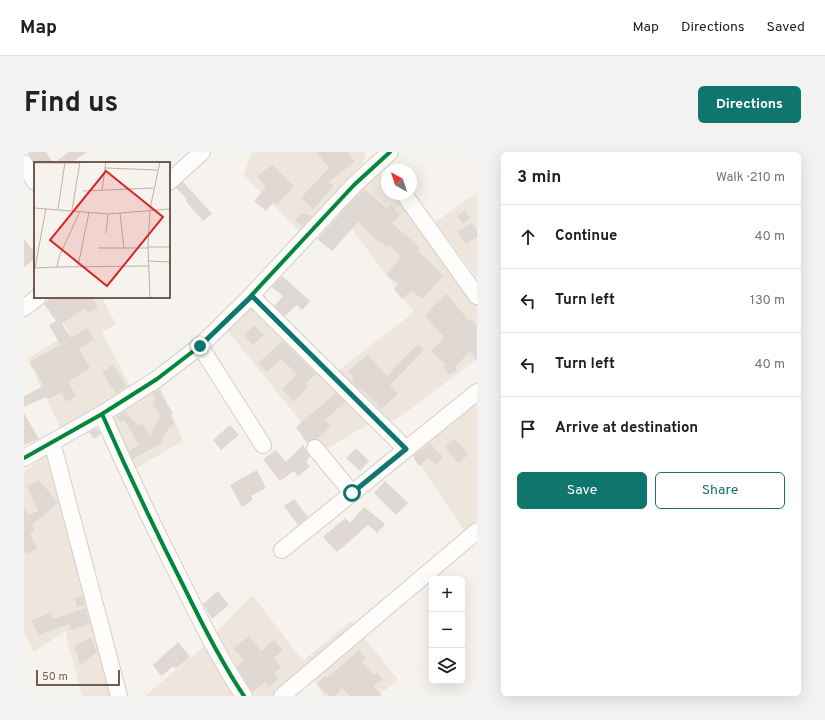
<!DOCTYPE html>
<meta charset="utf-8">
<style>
:root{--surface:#fff;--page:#f2f2f2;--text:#202124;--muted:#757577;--line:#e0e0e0;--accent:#0f766e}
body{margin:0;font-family:Overpass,sans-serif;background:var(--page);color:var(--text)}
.controls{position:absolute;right:12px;bottom:12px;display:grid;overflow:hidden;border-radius:6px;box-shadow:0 4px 16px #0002}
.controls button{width:36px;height:36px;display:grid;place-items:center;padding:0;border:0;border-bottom:1px solid var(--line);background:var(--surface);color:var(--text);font:20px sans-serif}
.compass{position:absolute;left:357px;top:12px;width:36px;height:36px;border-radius:50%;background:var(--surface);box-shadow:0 4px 16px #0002;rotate:321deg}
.scale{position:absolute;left:12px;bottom:10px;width:84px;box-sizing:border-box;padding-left:4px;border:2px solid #725b50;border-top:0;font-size:11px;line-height:14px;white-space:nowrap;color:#725b50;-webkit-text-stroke:3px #fdf7ef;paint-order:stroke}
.stop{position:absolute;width:12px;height:12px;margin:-9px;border:3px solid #0f766e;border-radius:50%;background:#fff}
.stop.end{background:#0f766e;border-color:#fff;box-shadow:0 1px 4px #0008}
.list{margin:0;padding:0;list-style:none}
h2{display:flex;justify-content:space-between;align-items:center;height:52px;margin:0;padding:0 16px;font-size:17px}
h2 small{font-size:13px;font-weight:400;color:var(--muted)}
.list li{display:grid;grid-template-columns:26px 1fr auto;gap:12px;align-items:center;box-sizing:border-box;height:64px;padding:0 16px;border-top:1px solid var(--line)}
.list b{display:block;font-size:15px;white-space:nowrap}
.list em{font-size:13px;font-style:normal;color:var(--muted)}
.actions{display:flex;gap:8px;padding:12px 16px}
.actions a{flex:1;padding:9px 0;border:1px solid var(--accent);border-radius:6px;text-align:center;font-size:14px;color:var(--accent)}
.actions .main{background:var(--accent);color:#fff}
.icon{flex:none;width:22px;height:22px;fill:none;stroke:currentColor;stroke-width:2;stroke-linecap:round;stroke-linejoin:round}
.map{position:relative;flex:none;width:453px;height:544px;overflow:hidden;border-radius:6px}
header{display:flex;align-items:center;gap:24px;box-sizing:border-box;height:56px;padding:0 20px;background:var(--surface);border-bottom:1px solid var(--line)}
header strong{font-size:19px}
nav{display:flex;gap:22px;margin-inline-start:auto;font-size:14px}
.intro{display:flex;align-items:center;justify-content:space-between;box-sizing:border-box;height:96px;padding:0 24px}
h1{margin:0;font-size:28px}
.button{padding:10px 18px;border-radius:6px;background:var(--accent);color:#fff;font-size:14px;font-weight:700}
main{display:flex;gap:24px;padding:0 24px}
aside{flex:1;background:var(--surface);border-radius:6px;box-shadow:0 4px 16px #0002}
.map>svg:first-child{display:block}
</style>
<header>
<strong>Map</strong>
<nav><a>Map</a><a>Directions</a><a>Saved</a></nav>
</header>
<div class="intro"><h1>Find us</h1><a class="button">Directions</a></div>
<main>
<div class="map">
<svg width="453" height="544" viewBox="0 0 453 544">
<rect width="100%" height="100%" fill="#f6f2ed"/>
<path fill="#eee5dc" d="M228,0H340L342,4L339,11L275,79L220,23Z
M355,20L363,31V42H371L453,153V207L370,269L357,265L300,298L202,177L240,140L251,163L310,222L390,160L315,60Z
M453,41V126L411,70Z
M27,145H77L92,172L78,180L106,234L37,278L4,207L45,181Z
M135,232L159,289L98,324L74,271Z
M453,244V368L440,378L386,297Z
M31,296L101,544H58L41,479L10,500L0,481V320Z
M228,443L279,509L327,469L374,528L353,544H299L285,518L255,544H121L176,498Z"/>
<path fill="#dfd8d3" d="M3,0H22L29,11H11Z
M45,0H63L47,11H30Z
M292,0H323L331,9L305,30L310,34L289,57L277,46L305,16Z
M248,13L270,34L253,52L250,50L242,59L230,49L242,35L233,24Z
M159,30L188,62L179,69L161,48L163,47L152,36Z
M340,37L363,57L367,53L376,63L368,71L396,96L394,99L419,123L399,147L387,139L378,147L370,137L375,132L363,123L377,104L365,93L363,95L346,83L335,69L308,99L293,87Z
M441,58L446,66L439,72L433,64Z
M278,61L288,64L278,74L271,68Z
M447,71L453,79V85L442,92L434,80Z
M0,87L11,100V107L0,115Z
M258,124L286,149L278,158L273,153L261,164L250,154L259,144L248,135Z
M423,142L445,169L447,167L453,175V209L446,199L431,215L433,218L425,223L419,215L422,213L407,200L420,185L401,165L409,154Z
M27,145H67L74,155L64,161L61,156L38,172L47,186L64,176L70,188L55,197L66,216L44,230L52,244L42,250L37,241L24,247L22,245L0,255V244L20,234L6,210L37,193L25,173L32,169L20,152Z
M230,173L240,183L229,193L220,183Z
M258,189L292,222L282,231L285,234L270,249L258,237L273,222L257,207L243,220L234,211Z
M394,192L400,198L366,233L374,242L357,257L338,237L337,239L327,229L330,226L324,219L344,203L363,224Z
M89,213L103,234L92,241L78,221Z
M135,237L149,262L146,263L151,273L144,277L136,292L109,307L105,299L115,293L100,268L97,270L92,265L101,259L114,274L118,271L126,284L136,264L129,250L132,248L128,242Z
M312,241L321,250L301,268L307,274L297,284L283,291L272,275Z
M0,261L15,287L0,293Z
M206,273L215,283L197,298L189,288Z
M73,276L77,282L70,287L65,280Z
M431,287L444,303L434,311L421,295Z
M406,291L419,306L411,313L405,306L395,314L389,305Z
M279,293L286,305L282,309L286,315L274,324L270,319L256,329L239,307L252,298L262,310Z
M332,296L345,309L336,319L322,306Z
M233,318L242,336L227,344L229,348L218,355L206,333Z
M15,328L34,351L8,373L11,379L6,381L13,397L2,402L0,397V354L4,363L14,359L3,334Z
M361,329L384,351L372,363L350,341Z
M270,347L284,365L274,373L260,354Z
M340,355L361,372L353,381L344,373L313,400L299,385L321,366L326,371Z
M194,439L205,453L188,467L179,452Z
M59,444L61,453L53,455L51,446Z
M61,456L66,472L47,478L45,472L15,483L7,469L27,460L29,467Z
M225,484L237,499L250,488L259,498L250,506L257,516L250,521L255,527L245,535L241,530L228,540L213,515L220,509L210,496Z
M67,485L73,500L56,513L50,494Z
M154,490L166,505L152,517L150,514L137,524L129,513Z
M335,498L342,507L338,510L350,523L353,520L359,527L349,534L358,544H326L318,536L311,544H305L293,532L301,524L303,526Z"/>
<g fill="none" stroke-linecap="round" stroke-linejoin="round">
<g stroke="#d3cec8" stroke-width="18">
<path id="minor" d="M0,11L11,30
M145,30L178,0
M380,42L453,144
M227,144L382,297
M0,156L14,145
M176,194L239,293
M78,262C104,321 131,378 160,435C178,472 197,510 220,544
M28,290L95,544
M291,296L328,341
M0,306L78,262L133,227L176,194L223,148L330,33L366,0
M258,398L453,240
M258,544L453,379"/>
</g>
<use href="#minor" stroke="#fefdfc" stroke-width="16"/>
<g stroke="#fdf7ef" stroke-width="6">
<path id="cycleway" d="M78,262C104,321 131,378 160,435C178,472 197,510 220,544
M0,306L78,262L133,227L176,194L223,148L330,33L366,0"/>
</g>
<use href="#cycleway" stroke="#00873e" stroke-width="4"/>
</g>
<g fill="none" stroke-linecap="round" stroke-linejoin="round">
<path stroke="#0f766e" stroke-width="5" d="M176,194L228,144L382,297L328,341"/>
</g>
<g transform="translate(10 10)">
<rect width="136" height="136" fill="#f6f2ed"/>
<path fill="none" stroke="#bdb1a9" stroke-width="1" d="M72,0L71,6L124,8M0,1H46M49,29L119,26M68,29L71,6M0,46L74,52L136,47M12,46L1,106L23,105M24,47L31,0M38,48L46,0M46,49L25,95L23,105L115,104M86,51L90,86M72,71L74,52M114,85H136M64,86H114M115,99L136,100M44,104L55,50M116,136L114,85L116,47L126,0"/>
<path fill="#d62828" fill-opacity="0.15" stroke="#d62828" stroke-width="2" d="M72,9L129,55L73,124L16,78Z"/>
<rect width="136" height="136" fill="none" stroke="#725b50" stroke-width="2"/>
</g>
</svg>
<div class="controls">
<button>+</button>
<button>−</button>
<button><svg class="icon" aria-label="layers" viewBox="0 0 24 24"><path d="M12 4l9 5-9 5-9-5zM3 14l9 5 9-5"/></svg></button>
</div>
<svg class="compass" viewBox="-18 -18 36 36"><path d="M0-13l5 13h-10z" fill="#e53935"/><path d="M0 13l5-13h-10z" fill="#757577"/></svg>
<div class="scale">50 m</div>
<div class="stop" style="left:328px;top:341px"></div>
<div class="stop end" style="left:176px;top:194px"></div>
</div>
<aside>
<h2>3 min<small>Walk · 210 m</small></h2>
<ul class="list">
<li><svg class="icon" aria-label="ahead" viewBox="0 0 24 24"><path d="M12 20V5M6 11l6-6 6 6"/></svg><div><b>Continue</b></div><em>40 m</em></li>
<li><svg class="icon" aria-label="left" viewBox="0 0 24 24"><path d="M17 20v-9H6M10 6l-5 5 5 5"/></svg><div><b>Turn left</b></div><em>130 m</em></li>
<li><svg class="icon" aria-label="left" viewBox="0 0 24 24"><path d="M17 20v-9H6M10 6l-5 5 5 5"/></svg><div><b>Turn left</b></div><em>40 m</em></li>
<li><svg class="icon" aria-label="arrive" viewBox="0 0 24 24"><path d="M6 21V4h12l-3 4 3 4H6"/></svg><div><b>Arrive at destination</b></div></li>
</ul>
<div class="actions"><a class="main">Save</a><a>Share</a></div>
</aside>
</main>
